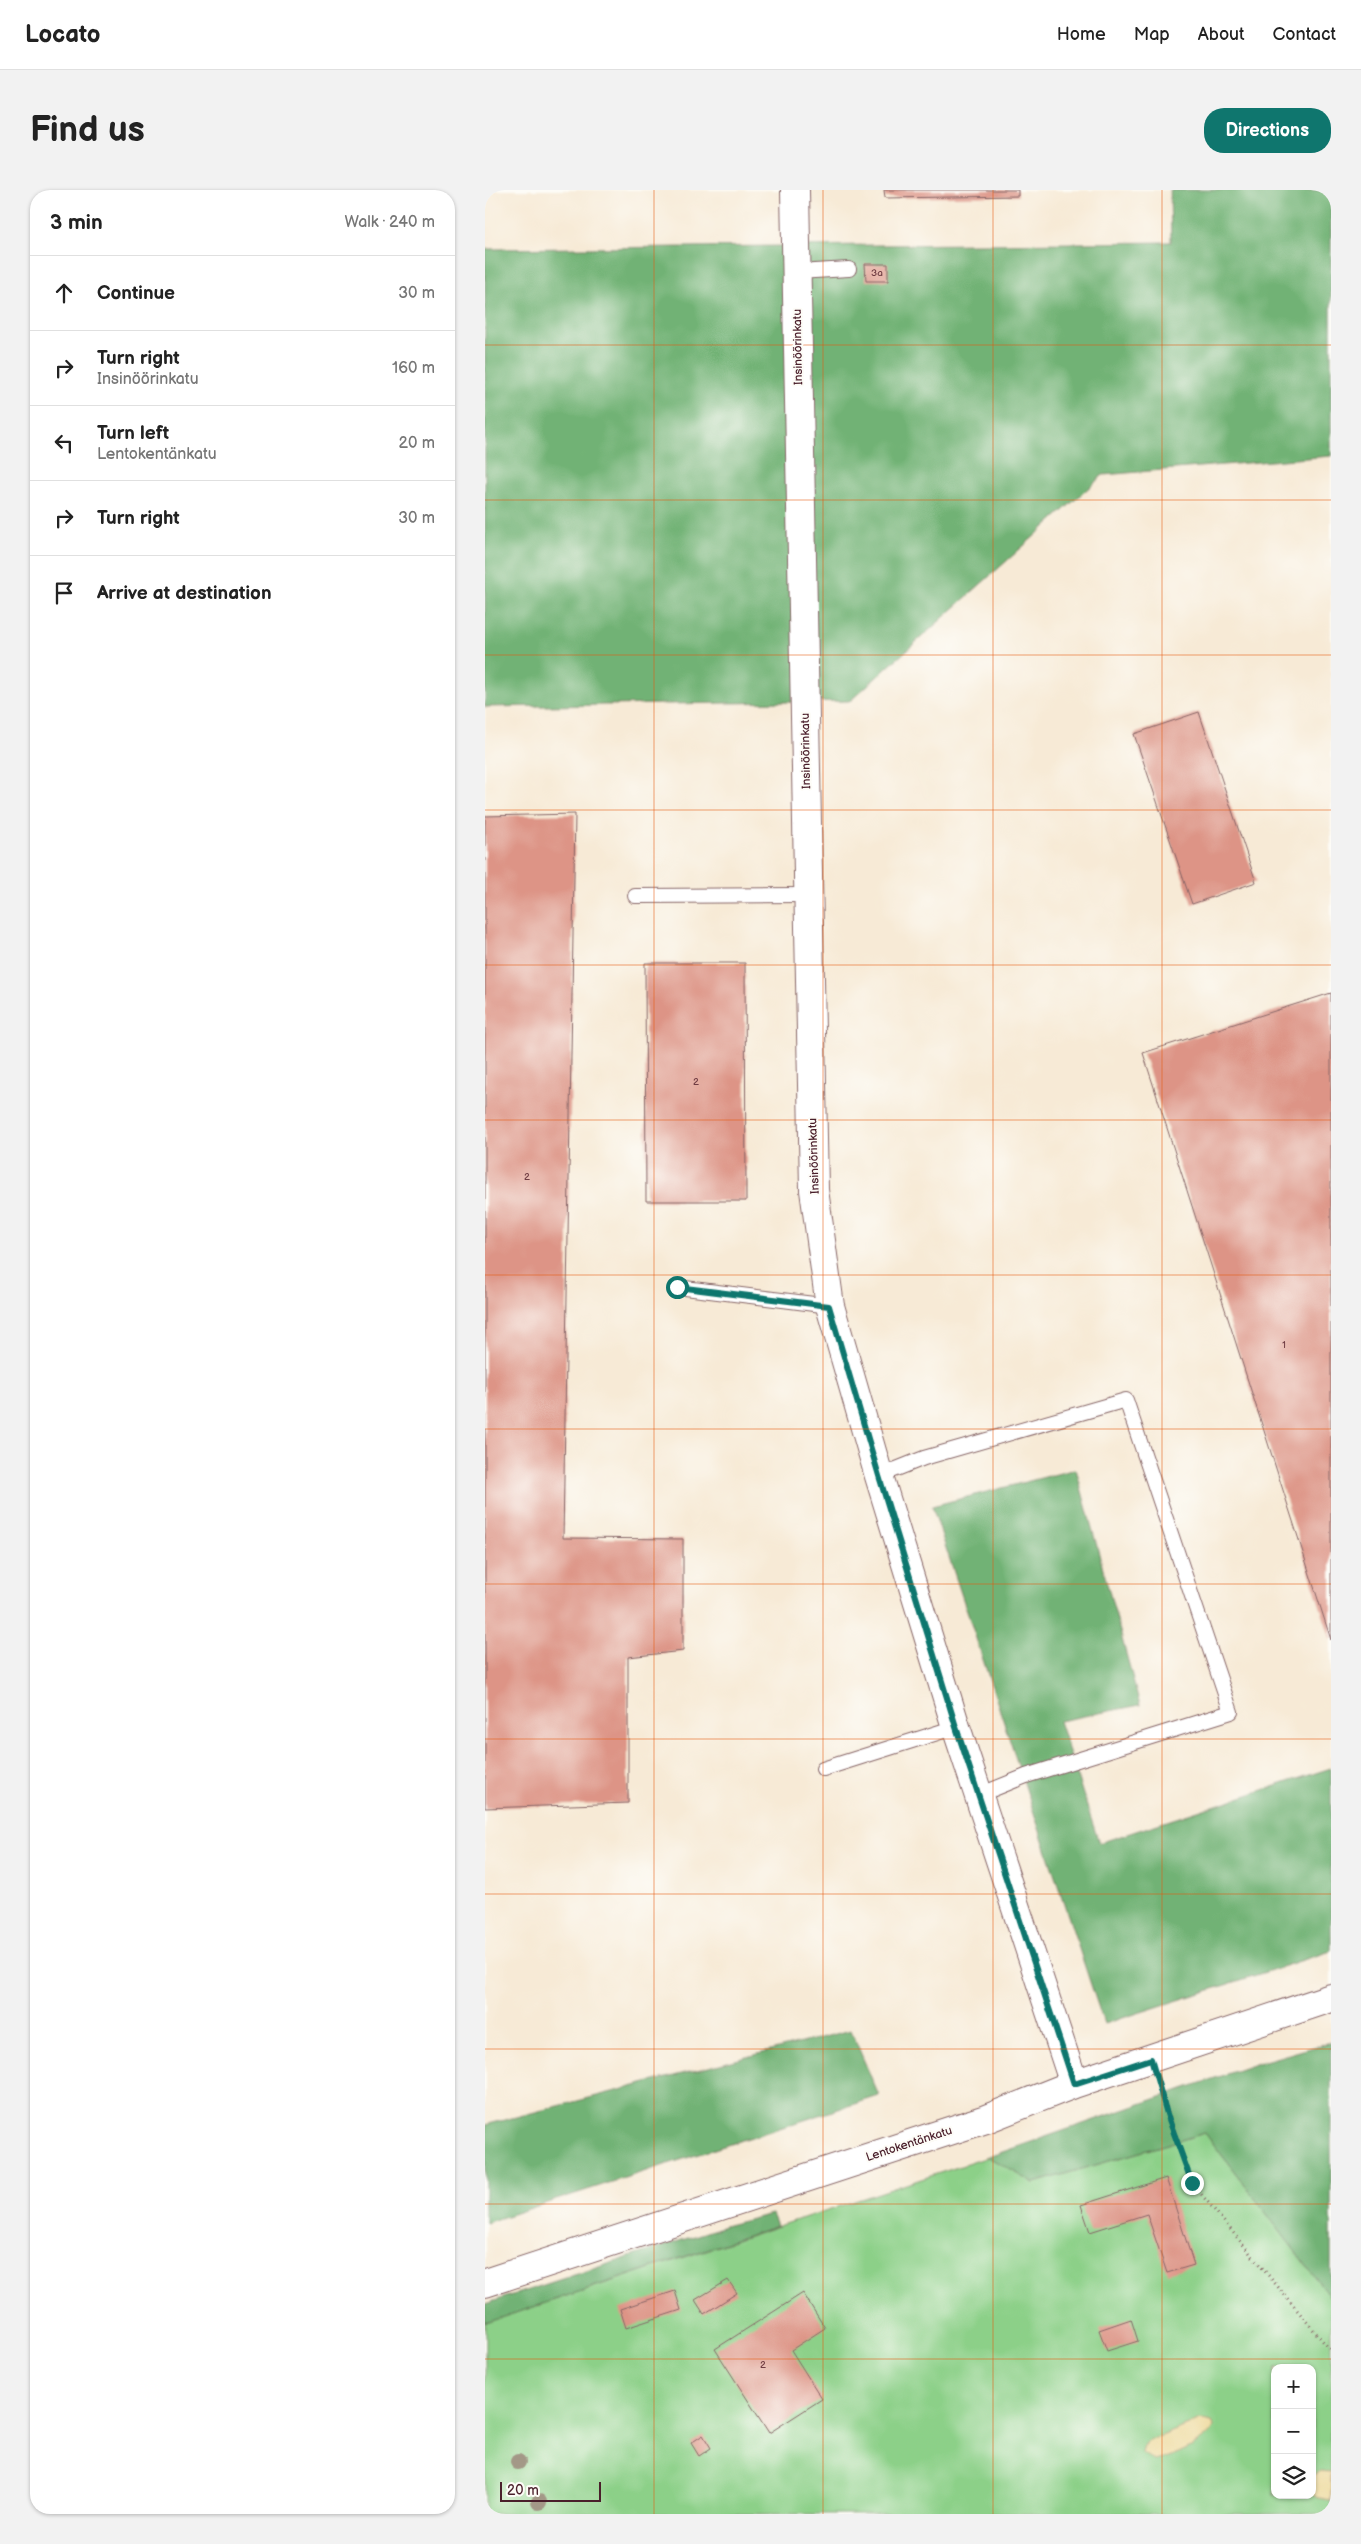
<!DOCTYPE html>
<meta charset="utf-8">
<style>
:root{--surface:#fff;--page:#f2f2f2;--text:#222;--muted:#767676;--line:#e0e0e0;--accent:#0f766e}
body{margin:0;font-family:"Balsamiq Sans",sans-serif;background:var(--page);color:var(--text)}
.controls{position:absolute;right:15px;bottom:15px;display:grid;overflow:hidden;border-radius:10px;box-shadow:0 1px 4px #0004}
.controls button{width:45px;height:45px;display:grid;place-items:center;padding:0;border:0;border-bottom:1px solid var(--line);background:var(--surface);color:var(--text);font:25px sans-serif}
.scale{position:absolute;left:15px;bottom:12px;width:101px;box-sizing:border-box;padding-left:5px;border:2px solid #4a1f2b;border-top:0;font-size:14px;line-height:18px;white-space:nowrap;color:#4a1f2b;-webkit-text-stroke:4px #fdfcf7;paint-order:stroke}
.stop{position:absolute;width:15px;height:15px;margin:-11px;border:4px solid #0f766e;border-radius:50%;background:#fff}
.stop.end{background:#0f766e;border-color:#fff;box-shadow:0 1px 5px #0008}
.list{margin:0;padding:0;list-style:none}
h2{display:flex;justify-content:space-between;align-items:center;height:65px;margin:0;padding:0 20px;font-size:21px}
h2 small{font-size:16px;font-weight:400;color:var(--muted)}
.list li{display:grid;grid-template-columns:32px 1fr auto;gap:15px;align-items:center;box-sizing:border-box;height:75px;padding:0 20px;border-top:1px solid var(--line)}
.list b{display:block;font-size:19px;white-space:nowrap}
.list p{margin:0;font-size:16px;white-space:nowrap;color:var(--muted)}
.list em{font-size:16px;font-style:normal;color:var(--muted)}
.icon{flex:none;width:28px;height:28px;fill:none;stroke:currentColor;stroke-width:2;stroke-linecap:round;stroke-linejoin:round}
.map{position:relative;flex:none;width:846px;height:2324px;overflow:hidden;border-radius:20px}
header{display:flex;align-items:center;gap:30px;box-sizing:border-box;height:70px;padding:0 25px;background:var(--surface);border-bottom:1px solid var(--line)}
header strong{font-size:24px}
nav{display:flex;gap:28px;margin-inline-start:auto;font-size:18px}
.intro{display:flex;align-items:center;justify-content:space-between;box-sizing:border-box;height:120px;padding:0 30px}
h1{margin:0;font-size:35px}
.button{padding:12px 22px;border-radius:20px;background:var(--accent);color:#fff;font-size:18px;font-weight:700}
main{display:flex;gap:30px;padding:0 30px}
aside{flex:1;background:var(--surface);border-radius:20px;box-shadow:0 1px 4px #0004}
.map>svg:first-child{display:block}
</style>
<header>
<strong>Locato</strong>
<nav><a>Home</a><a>Map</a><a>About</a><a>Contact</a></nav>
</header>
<div class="intro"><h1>Find us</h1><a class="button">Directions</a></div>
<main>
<aside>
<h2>3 min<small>Walk · 240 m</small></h2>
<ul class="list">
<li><svg class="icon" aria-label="ahead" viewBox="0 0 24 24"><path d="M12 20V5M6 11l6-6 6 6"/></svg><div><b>Continue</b></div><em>30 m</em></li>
<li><svg class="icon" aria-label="right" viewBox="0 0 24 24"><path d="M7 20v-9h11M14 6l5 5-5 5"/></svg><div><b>Turn right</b><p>Insinöörinkatu</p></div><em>160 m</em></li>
<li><svg class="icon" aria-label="left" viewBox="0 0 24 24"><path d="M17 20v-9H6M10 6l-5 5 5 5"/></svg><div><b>Turn left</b><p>Lentokentänkatu</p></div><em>20 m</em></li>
<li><svg class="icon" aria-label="right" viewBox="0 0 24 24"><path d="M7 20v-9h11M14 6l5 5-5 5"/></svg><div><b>Turn right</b></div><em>30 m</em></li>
<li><svg class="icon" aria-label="arrive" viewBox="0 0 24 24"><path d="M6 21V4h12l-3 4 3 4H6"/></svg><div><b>Arrive at destination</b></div></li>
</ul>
</aside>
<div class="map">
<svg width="846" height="2324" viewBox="0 0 846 2324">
<rect width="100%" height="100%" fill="#fdfcf7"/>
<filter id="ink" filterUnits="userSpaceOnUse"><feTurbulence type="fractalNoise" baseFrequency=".02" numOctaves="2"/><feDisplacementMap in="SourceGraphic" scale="10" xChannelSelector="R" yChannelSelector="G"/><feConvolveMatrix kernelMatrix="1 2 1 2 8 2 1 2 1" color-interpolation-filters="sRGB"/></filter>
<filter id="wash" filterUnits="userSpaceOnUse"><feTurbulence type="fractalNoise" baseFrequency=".0096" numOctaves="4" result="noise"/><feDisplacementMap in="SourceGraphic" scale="20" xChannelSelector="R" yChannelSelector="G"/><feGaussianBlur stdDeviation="1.12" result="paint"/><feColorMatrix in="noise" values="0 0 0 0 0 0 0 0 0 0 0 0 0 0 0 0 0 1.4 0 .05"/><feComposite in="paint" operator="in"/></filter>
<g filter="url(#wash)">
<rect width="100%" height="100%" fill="#f7ead6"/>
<path fill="#8cd088" stroke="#6b785a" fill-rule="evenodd" d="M720,1943L846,2108V2324H0V2133L503,1967L549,1993ZM790,2178H827V2305H790Z"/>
<path fill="#71b274" stroke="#5e6850" d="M685,0H846V266L618,285L365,511L0,517V59L686,52Z
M591,1279L655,1515L574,1531L614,1653L846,1578V1761L619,1834L447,1316Z
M366,1840L394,1906L0,2033V1935Z
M846,1852V2108L720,1943L549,1993L503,1967L776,1872Z
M287,2024L292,2036L0,2133V2114L243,2035Z"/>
<path fill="#eeda9e" stroke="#9c7c64" d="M716,2230L727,2232L729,2236C725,2251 684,2269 669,2271L657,2263L659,2254L664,2251Z
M836,2281L846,2282V2310L834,2308L827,2303V2286Z"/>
<g id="blocks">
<path fill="#dd9486" d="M399,0H533V6L400,8Z
M380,74H403V91H381Z
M714,522L771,692L707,714L649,544Z
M90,624L78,1348L198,1349V1461L143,1467V1613L0,1618V626Z
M160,773H260L261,1011H161Z
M846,803V1450L658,863Z
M681,1988L709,2075L682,2083L662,2024L605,2042L596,2015Z
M243,2090L252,2103L219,2124L210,2110Z
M190,2101L196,2120L141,2138L135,2119Z
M318,2103L340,2138L306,2160L337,2209L284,2243L230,2159Z
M646,2129L653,2151L622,2161L614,2140Z
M218,2245L226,2258L214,2266L206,2253Z"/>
</g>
</g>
<g filter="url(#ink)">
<use href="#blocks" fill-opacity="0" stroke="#876667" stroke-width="1"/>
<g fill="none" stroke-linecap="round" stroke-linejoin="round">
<g stroke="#876667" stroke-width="16">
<path id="lane" d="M312,82L364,79
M150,706L324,705
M192,1097L345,1116
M394,1286L439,1268L641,1210L746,1522L541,1586L494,1605
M338,1579L471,1537"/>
</g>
<g stroke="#876667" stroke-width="30">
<path id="street" d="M310,0L329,1000L345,1116L394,1286L471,1537L589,1894
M0,2093L501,1929L589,1894L846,1808"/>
</g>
<path stroke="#876667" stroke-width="3" stroke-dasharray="1 4" stroke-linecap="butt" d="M675,1898L707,1993L846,2161"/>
<use href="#lane" stroke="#fff" stroke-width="14"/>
<use href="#street" stroke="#fff" stroke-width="28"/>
</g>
<g fill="#a39887">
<circle cx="33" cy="2272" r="8"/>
<circle cx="54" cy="2312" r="8"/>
</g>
</g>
<g fill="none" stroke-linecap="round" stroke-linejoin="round" filter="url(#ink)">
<path stroke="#0f766e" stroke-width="6" d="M192,1097L344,1116L394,1286L471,1537L589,1894L666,1869L682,1924L707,1993"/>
</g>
<path fill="none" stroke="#e8590c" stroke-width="1" stroke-opacity="0.55" d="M169,0V2324M338,0V2324M508,0V2324M677,0V2324M0,155H846M0,310H846M0,465H846M0,620H846M0,775H846M0,930H846M0,1085H846M0,1239H846M0,1394H846M0,1549H846M0,1704H846M0,1859H846M0,2014H846M0,2169H846"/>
<g text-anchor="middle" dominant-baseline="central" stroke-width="4" stroke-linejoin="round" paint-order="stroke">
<g font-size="10" fill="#6f3c42">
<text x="392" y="83">3a</text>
<text x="211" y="892">2</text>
<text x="42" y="987">2</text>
<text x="799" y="1155">1</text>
<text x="278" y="2175">2</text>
</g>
<g font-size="12" fill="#4a1f2b" stroke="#fdfcf7">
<text transform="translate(313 157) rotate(-91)">Insinöörinkatu</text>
<text transform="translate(321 561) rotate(-91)">Insinöörinkatu</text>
<text transform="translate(329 966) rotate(-92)">Insinöörinkatu</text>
<text transform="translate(424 1954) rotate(-18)">Lentokentänkatu</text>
</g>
</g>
</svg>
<div class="controls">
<button>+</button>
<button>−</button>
<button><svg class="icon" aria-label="layers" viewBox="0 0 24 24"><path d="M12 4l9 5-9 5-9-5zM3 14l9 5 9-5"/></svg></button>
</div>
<div class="scale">20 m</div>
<div class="stop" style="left:192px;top:1097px"></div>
<div class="stop end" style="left:707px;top:1993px"></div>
</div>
</main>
